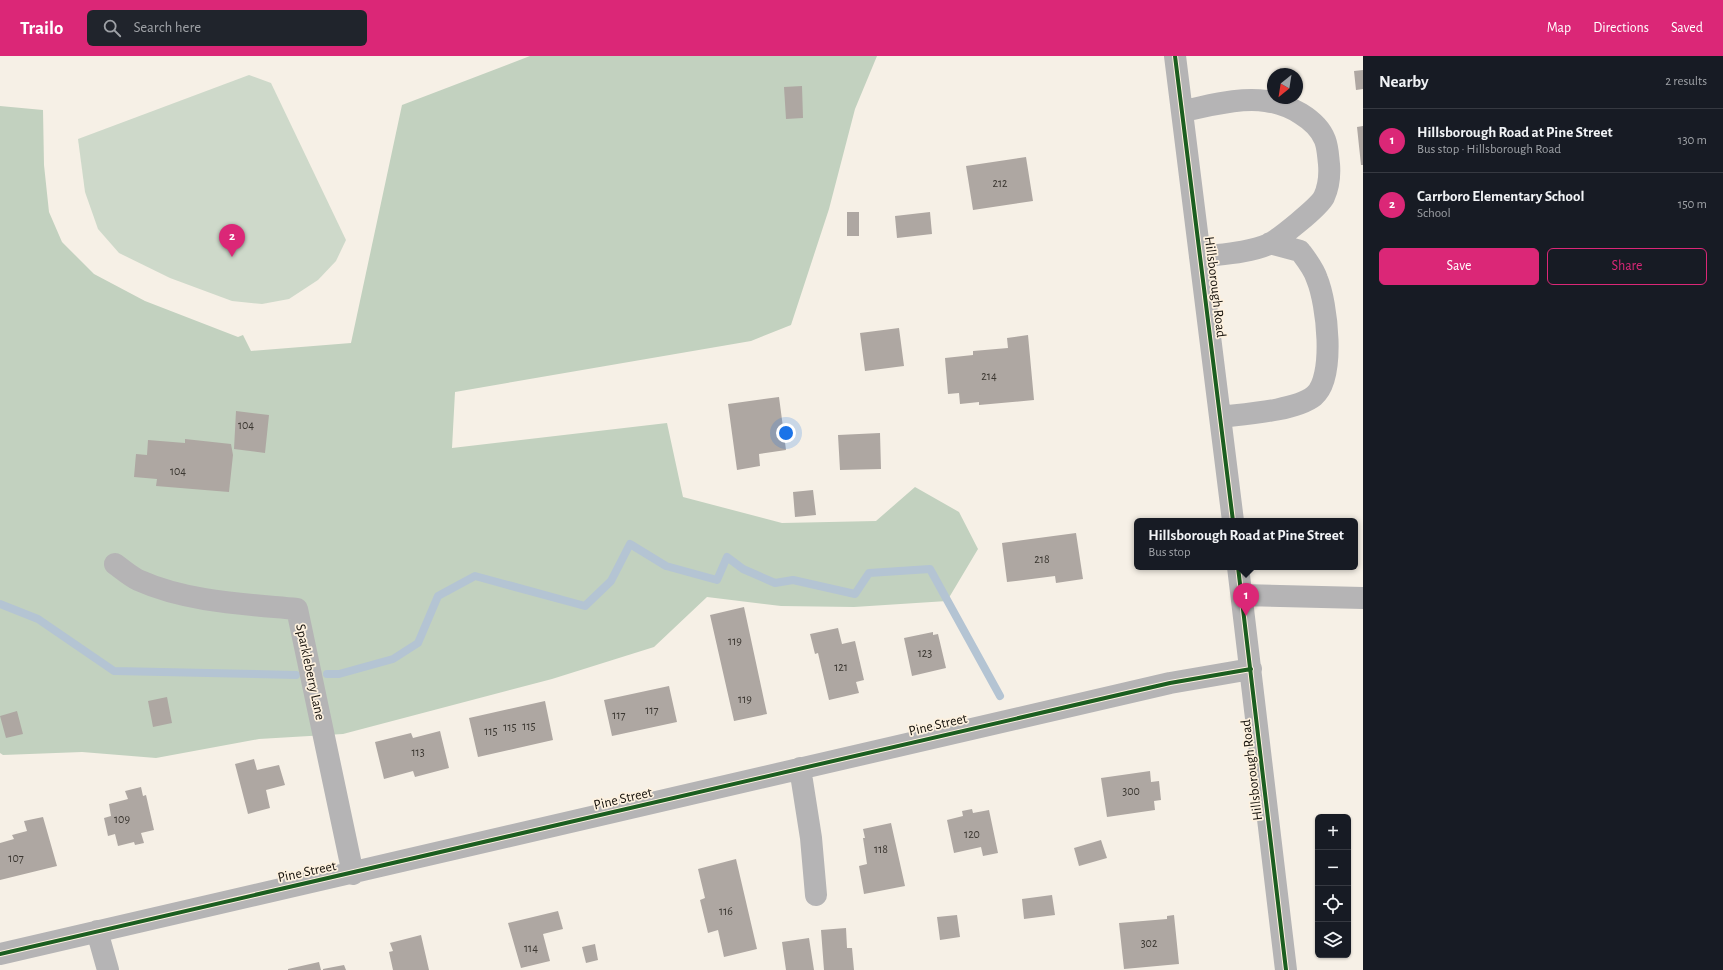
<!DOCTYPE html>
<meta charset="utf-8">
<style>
:root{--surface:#171b24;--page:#20242c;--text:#f1f3f6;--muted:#9ea1a6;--line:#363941;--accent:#db2777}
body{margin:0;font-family:"Alegreya Sans",sans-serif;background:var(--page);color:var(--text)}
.controls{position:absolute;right:12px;bottom:12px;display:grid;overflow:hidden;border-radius:6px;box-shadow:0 1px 3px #0004}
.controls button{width:36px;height:36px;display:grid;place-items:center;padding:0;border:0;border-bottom:1px solid var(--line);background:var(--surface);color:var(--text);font:20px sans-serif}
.compass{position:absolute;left:1267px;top:12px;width:36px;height:36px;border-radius:50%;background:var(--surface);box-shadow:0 1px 3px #0004;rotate:210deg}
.you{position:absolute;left:786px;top:377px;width:14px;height:14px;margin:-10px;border:3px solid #fff;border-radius:50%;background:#1a73e8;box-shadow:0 0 0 6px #1a73e833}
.badge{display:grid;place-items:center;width:26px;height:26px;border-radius:50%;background:var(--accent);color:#fff;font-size:13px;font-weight:700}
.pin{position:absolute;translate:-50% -33px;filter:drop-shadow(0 1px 2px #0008)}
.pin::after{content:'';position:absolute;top:21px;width:14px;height:12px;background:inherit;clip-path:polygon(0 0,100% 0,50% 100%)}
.popup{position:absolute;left:1134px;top:462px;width:224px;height:52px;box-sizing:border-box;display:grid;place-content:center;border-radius:6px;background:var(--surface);filter:drop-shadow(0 1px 3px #0005);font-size:13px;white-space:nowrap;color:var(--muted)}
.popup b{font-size:15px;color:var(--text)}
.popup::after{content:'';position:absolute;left:50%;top:100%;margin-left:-8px;border:8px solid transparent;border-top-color:var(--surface)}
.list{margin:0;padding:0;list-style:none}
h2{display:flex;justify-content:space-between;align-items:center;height:52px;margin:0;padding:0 16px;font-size:17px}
h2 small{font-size:13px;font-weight:400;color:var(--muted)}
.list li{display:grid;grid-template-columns:26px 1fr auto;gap:12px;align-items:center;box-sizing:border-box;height:64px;padding:0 16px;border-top:1px solid var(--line)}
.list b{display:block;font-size:15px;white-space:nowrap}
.list p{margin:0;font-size:13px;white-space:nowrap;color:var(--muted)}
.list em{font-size:13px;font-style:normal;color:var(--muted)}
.actions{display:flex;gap:8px;padding:12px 16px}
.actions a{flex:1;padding:9px 0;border:1px solid var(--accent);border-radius:6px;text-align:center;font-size:14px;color:var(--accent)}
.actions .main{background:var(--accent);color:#fff}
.icon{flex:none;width:22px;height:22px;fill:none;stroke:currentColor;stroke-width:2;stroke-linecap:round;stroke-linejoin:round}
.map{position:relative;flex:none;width:1363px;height:914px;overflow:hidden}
header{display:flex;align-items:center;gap:24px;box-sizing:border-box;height:56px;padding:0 20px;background:var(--accent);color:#fff}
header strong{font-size:19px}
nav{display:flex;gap:22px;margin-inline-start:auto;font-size:14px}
.search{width:280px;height:36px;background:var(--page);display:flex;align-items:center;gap:10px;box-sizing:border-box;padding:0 14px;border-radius:6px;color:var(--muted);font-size:15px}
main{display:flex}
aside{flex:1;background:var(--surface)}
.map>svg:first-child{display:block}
</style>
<header>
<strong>Trailo</strong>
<div class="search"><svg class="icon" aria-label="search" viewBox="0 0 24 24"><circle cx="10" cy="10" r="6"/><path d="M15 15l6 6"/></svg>Search here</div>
<nav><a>Map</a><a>Directions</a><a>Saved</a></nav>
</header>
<main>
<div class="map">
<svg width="1363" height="914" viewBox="0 0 1363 914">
<rect width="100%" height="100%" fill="#f6f0e6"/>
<path fill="#ced9ca" d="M249,19L271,27L346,184L336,205L318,224L289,243L262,248L232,245L170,222L119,197L98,173L85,136L78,83Z"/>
<path fill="#c2d1bf" d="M530,0H877L855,53L829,153L791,269L751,285L455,336L452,392L667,367L683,441L782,467L876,465L915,431L959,456L978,493L947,545L854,551L781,550L707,541L654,591L552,623L343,678L259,683L156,702L82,696L3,699L0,697V50L43,54L44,109L49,156L62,186L94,218L145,245L238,281L243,279L251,295L351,287L402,49Z"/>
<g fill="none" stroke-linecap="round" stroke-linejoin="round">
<path stroke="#b4c4d3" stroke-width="8" d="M0,548L38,563L114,615L296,619
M327,618H339L393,603L418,587L438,540L475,520L585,550L611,525L630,488L666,510L717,524L727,501L743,513L775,527L793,524L855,538L869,517L930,513L1000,640"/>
</g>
<path fill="#aea7a2" d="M1363,14V33L1356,34L1354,15Z
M802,30L803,62L786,63L784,31Z
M1363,70V109H1361L1357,71Z
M1026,101L1033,145L973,154L966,110Z
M847,156H859V180H847Z
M930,156L932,178L897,182L895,160Z
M899,272L904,310L865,315L860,277Z
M1028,279L1034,344L979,349V346L960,348L959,337L948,338L945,302L973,299V295L1008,292L1007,282Z
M779,341L786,394L759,398L760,410L737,414L728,348Z
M236,355L269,359L265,397L234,393Z
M880,377L881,413L840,414L838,379Z
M185,383L231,388L233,399L229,436L156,430L157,423L134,421L136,398L147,399L148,384L185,387Z
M813,434L816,459L795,461L793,436Z
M1076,477L1083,523L1056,527L1055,520L1007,526L1002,487Z
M744,551L767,658L734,665L710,559Z
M838,572L842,588L855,585L864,624L856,626L859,637L829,644L818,597L815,598L810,578Z
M933,576V579L938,578L946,612L912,620L904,582Z
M669,630L677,666L612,680L604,644Z
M167,641L172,667L153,671L148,645Z
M545,645L553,684L478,701L469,662Z
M17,655L23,678L6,682L0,660Z
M440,675L449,712L415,721L413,715L384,723L375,686L411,677L413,682Z
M254,703L257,714L279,709L285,729L266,734L270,752L248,758L235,708Z
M1150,715L1151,726L1159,725L1161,744L1154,745L1155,754L1107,761L1101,722Z
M141,731L143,740L146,739L154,774L141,777L144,787L135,789L134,786L118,790L115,778L108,780L104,762L111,760L109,748L128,743L125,735Z
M972,753L973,757L989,754L998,797L983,800L981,791L954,797L947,764L963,760L962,755Z
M43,761L57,810L0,824V787L14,783L12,779L27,775L24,765Z
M891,767L905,830L864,838L859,810L867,808L863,782H865L863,773Z
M1101,784L1107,802L1079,810L1074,792Z
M736,803L757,893L724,901L718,874L708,877L700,844L705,842L698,813Z
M1052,839L1055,859L1024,863L1022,843Z
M558,855L563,873L543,878L550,905L521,912L508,867Z
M957,859L960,881L940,884L937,861Z
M1174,859L1179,908L1124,913L1119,867L1167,863V860Z
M846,872L847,892H852L854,914H824L821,874Z
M421,879L429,914H393L389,896L393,895L390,887Z
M809,882L814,914H786L782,886Z
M595,888L598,904L586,907L582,891Z
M319,906L321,914H288V913Z
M344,909L346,914H323V913Z"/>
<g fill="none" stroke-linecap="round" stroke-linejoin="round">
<path stroke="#b5b4b5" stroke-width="22" d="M1175,0L1233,465
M1182,55C1209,50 1239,41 1266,45C1288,48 1317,63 1325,84C1328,92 1328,100 1329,108C1330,120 1329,130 1324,141C1319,151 1279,183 1269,188C1248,197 1222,198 1200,201
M1220,361C1244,358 1295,355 1314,340C1336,322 1327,247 1317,223C1314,213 1306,203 1300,195L1270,187
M115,508C122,513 130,520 138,524C187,546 244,548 297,553L353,818
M1238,511L1286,914
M1242,539L1363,542
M800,712L811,782L816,839
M97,875L108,914
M0,898L1170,627L1251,613"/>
<g stroke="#fdf1df" stroke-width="6">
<path id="cycleway" d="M1175,0L1233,465
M1238,511L1286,914
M0,898L1170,627L1251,613"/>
</g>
<use href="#cycleway" stroke="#1b5e20" stroke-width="4"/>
</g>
<g text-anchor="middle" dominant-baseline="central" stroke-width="3.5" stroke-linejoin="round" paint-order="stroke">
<g font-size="12" fill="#3a3630">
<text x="1000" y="127">212</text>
<text x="989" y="320">214</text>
<text x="246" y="369">104</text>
<text x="178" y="415">104</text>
<text x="1042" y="503">218</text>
<text x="735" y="585">119</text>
<text x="925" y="597">123</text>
<text x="841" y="611">121</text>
<text x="745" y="643">119</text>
<text x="652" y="654">117</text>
<text x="619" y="659">117</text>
<text x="529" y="670">115</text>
<text x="510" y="671">115</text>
<text x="491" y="675">115</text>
<text x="418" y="696">113</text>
<text x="1131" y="735">300</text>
<text x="122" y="763">109</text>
<text x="972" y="778">120</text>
<text x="881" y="793">118</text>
<text x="16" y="802">107</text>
<text x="726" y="855">116</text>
<text x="1149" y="887">302</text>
<text x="531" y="892">114</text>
</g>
<g font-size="14" fill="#14100a" stroke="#fdf1df">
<text transform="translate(1215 231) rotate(83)">Hillsborough Road</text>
<text transform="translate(310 616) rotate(78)">Sparkleberry Lane</text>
<text transform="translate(938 669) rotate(-13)">Pine Street</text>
<text transform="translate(1252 714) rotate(-97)">Hillsborough Road</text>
<text transform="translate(623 743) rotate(-13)">Pine Street</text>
<text transform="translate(307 816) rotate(-12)">Pine Street</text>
</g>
</g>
</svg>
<div class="controls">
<button>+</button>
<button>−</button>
<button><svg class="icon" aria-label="locate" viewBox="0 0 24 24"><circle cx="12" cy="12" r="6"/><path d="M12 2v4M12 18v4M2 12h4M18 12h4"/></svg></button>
<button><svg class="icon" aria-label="layers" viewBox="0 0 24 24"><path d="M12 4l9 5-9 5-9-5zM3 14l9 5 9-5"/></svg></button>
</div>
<svg class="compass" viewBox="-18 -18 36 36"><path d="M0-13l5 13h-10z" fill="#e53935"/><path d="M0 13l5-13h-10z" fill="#9ea1a6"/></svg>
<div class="you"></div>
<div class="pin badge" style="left:1246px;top:560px">1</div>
<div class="popup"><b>Hillsborough Road at Pine Street</b>Bus stop</div>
<div class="pin badge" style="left:232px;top:201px">2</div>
</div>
<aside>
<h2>Nearby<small>2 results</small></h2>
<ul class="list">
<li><span class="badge">1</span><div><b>Hillsborough Road at Pine Street</b><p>Bus stop · Hillsborough Road</p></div><em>130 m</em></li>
<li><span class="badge">2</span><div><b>Carrboro Elementary School</b><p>School</p></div><em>150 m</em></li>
</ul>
<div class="actions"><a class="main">Save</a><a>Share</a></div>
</aside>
</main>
